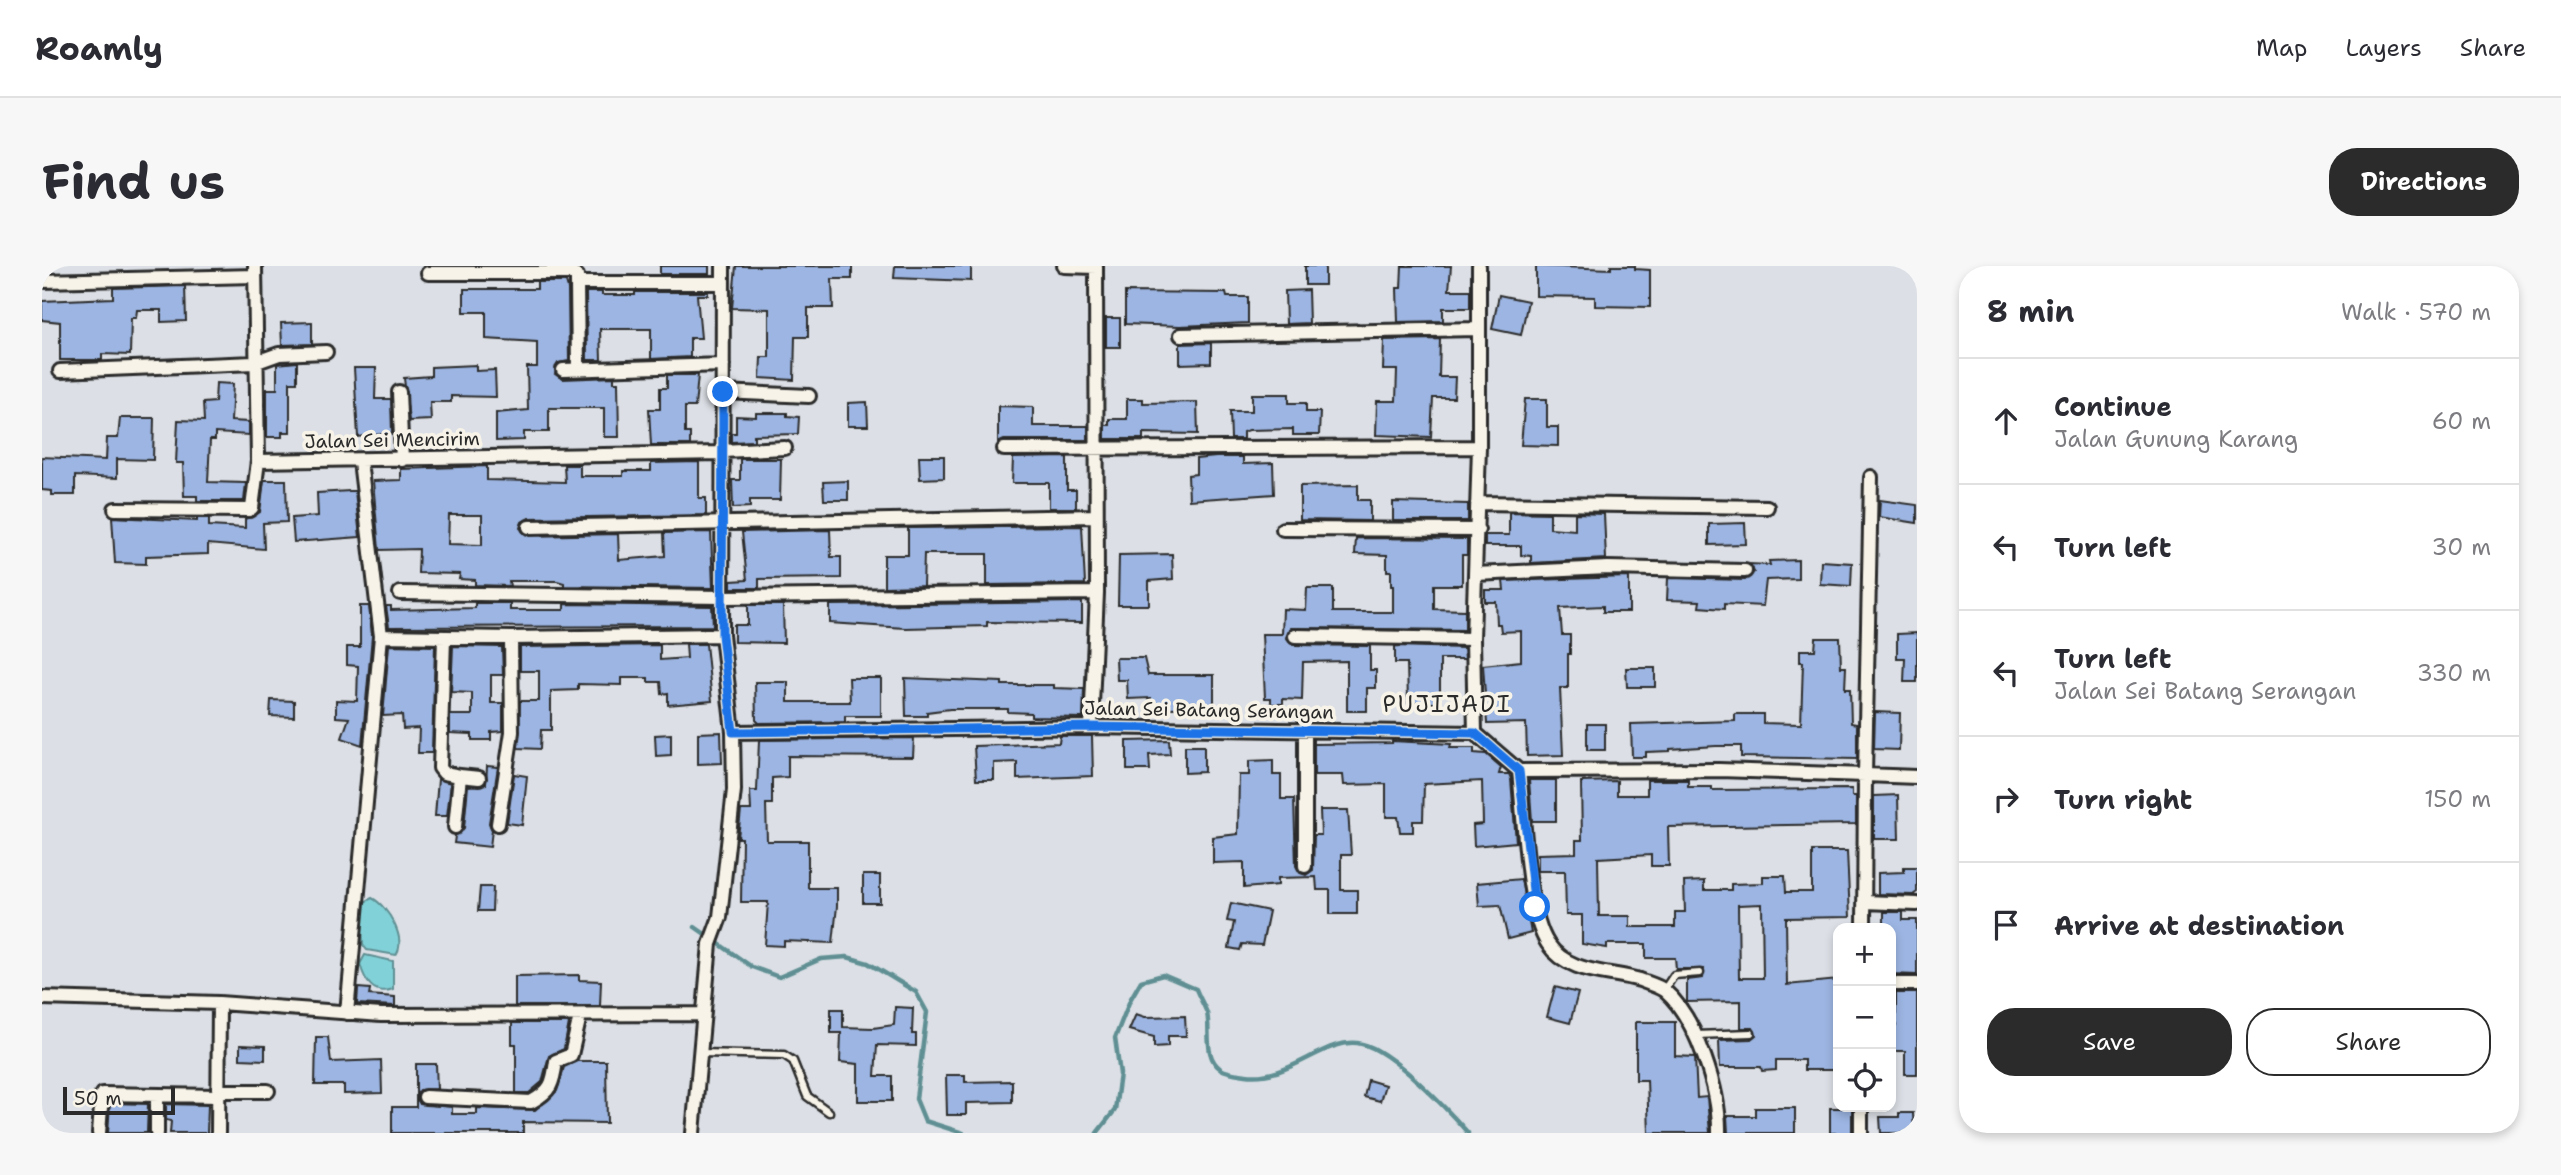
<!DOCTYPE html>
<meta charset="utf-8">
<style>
:root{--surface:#fff;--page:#f7f7f7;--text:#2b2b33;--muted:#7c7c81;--line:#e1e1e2;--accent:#2b2b2b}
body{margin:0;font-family:"Shantell Sans",sans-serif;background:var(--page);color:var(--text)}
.controls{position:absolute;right:21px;bottom:21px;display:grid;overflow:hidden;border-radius:14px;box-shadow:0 4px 10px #0003}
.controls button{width:63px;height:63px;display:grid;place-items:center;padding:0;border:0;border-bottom:2px solid var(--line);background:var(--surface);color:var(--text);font:35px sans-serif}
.scale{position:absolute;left:21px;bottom:18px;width:112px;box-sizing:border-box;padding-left:7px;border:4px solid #2b2b2b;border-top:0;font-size:19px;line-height:24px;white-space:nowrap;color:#2b2b2b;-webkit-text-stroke:5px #f7f3e8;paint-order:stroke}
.stop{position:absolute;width:21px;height:21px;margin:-16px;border:5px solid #1a73e8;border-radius:50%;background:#fff}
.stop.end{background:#1a73e8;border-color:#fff;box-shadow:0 2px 7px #0008}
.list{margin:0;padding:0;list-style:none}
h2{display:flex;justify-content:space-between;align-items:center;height:91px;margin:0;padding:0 28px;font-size:30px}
h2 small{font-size:23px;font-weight:400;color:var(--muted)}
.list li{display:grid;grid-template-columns:46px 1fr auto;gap:21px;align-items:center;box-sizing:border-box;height:126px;padding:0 28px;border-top:2px solid var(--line)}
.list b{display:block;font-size:26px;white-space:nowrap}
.list p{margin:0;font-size:23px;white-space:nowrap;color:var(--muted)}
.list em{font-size:23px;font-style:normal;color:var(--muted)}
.actions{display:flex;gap:14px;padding:21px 28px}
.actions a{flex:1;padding:16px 0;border:2px solid var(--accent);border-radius:28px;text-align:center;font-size:24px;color:var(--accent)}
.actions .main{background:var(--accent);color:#fff}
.icon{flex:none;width:38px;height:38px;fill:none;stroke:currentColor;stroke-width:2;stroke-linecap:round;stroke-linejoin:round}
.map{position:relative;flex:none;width:1875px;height:867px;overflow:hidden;border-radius:28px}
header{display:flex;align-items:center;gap:42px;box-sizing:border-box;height:98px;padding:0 35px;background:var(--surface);border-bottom:2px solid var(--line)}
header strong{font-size:33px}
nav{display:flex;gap:38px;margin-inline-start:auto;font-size:24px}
.intro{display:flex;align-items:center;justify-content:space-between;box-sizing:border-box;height:168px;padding:0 42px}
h1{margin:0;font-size:49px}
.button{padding:18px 32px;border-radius:28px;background:var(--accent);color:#fff;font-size:24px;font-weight:700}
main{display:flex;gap:42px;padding:0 42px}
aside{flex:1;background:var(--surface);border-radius:28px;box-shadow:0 4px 10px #0003}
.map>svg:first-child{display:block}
</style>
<header>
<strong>Roamly</strong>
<nav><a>Map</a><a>Layers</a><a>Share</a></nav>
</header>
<div class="intro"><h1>Find us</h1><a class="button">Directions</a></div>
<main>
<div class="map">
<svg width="1875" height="867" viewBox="0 0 1875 867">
<rect width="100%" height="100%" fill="#dce0e6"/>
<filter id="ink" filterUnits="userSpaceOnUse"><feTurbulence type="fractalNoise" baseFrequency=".0143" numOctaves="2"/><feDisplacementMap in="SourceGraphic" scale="14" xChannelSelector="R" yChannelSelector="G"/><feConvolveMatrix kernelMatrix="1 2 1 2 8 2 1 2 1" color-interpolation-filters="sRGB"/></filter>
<g filter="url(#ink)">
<path fill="#81d2d8" stroke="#5f8f93" stroke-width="2" d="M330,632C346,640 365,673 354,689L325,684L321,679L319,638Z
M323,689L351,695V723C332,730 323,716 318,698Z"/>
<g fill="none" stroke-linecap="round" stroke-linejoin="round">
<path stroke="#5f8f93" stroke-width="4.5" d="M653,661L710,701L737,711L779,693L805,691L826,697L874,726L885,746L874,833L883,855L921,867
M1055,867L1073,844L1078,808L1073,772L1088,734L1099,715L1121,709L1154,723C1157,731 1162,739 1165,747C1169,765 1161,791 1179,803C1185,807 1197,808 1204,809C1249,815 1284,769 1320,778C1349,784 1406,844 1426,867"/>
</g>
<path fill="#9cb5e2" stroke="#2b2b2b" stroke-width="2" fill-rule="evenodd" d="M618,0H667V8H618Z
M694,0H810V13H790L791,42H766V71H753L752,114L718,112L719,91H727V43L690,42Z
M853,0H929V15L852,12Z
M1263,0H1283V19H1263Z
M1360,0H1409L1407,24H1428V42H1401V55L1356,56L1355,22H1359Z
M1494,0L1569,3V0H1593V3L1608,4V41L1553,40V31L1494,30Z
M495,16H524L526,23L527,95L516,97L513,108L521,113L572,111V116H576L577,171H562V142H507V166H482V174L454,175V147L486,144L485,101H495V76L444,73V46H422V23H495Z
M143,20L144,55L119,56V44H95L94,52H89L88,89L60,88V94H18V56L0,54V35L71,32V22Z
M1266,24L1267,57L1244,58L1243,25Z
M544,26H560V29H593V26H666V29H655L659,72H648V91L609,93V63H558L559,94H545Z
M1083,26L1184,27L1185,31H1206V57L1138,60L1083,58Z
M1457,29L1486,35L1479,69L1450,63Z
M1064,52H1078V81H1064Z
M270,56V78L240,79L239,57Z
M1398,73L1397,111H1413L1412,132H1391L1389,171L1334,169L1335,135H1354L1355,104H1341L1342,74Z
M1169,77V97L1138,98V78Z
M255,96V116H248V166H240V171H225V123H235V98Z
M434,99V105L453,104L454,131L409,130V136H388L389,154L367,155L362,112L389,110V101Z
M312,102H334L333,133H349L350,167L316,171Z
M625,109H656L653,141H643V167H648V179H609L607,143H618V122H625Z
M174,117L191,118L189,155L207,156V169L173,167V174H168L166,216L204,217L202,235H155V230H142L141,197H134L136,154L162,155L161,137L173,136Z
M1210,128H1247V137H1264V146H1278L1277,169H1251V163L1207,164L1201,166V173H1189L1188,145H1210Z
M1085,133H1101V137L1155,136L1156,168L1101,167V173H1063V159H1067V153H1085Z
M1483,133H1505V161H1516V180L1479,179Z
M825,136L826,160H806V137Z
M956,140L991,141V160H1046V174H962L956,177Z
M714,147H745V150L757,151L756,168L712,169V175L689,176V167H694V150L714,151Z
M78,152H112L111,194L75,193V212L33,210V229H10V225L0,224V191L64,194L65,172H76Z
M877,190H902V212L878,213Z
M1025,191V224H1034V242H1007V217H970L971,192Z
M1174,191H1201V198L1231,197L1232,228L1147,234L1146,209L1154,208V193Z
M698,193H739L738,234H708V241L691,242L690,214H698Z
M657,196V232H664V249L487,252L480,256L478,262L487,270L576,268L577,294L623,290L622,267L669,266L671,322L522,320V317L515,315H467L468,320L433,319V314L417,313L418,308L376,307L377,283L337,284L331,215L359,214V203L445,200V214L523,216L522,199H538V210H581V205H609V197ZM407,249H440V279L406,278Z
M222,214H244L245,256L221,257L222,283L166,278V288L104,290V298L73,297L70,251L155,255V252H167V260L203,262V253L218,246Z
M806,215V234H782L781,216Z
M1316,219V234H1328V255L1258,254V220Z
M308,225H313L318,271L252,276L250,252L276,250L275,227Z
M1838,234L1875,239V257L1837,251Z
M1351,236L1426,238V255H1351Z
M1467,246L1508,247V262L1533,264V247L1562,248L1564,293L1489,297V290L1479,289V280H1443V269H1467Z
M1703,257L1704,278L1667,279V258Z
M1040,260L1043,318L945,319V288H882L881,320L842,321V289H866V262Z
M788,264L789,291H799V312L717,313V322H689V315L705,314L700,266Z
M1314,272L1425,273V289H1420V319H1392V343L1423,344V364L1249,362L1244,371L1252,379L1328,380V404H1334V422H1325V445H1305V395L1261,396L1260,434L1241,433V438H1229V432H1223L1220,368H1240L1241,343L1264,344L1265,322H1291V346H1351V320H1349V305H1345V289L1313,288Z
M1130,288L1131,313L1107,315V339H1076L1077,289Z
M1756,294V313L1724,314L1721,340L1682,338V343L1657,341L1658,335L1625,334L1626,312L1703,314L1712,306L1708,298L1728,299L1727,295Z
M1779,295L1810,297L1809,320L1778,318Z
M1587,311V346H1561V340L1518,342L1520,369H1528V388H1526V422H1518L1521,489L1485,490L1484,457L1445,458L1441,399L1479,395V365L1459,366L1458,358H1455L1454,336H1443V324H1462L1461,315Z
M1040,336V357L945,356V360L863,362L788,357V339Z
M433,337H468V344H522V338L670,340L671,360L347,361L344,340H349V344L433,342Z
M706,339H741L742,377L692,376V359H706Z
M318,340H327L330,370L320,479L300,472L307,452L294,451V434L315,435L316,400L305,399V381H318Z
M1875,367V416H1862L1863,392H1855V368Z
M1774,372H1798L1799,401H1804L1803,423H1808L1809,457L1815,458V493L1699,491V480H1674L1628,483V485L1604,486V491H1590L1589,458L1693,455V448H1721V457L1759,458L1761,396H1758V384H1773Z
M644,378H664L670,435L626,439V427L620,428L619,416H606V412H580V419L536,418V424L509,425V464H499L498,483L476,482L478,435H497V405H478V381L618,379V394L645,392Z
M347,379L393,380L390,487H376L377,462L361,463L360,449L341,450Z
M411,380L460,381L461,409H449V437H461V465L449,466V474H430V468L408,467V449H430V427L409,426Z
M1353,380L1422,382L1423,393H1398V437H1366L1365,397H1353Z
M1074,392H1102L1106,409H1172V441L1127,442V445L1109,446V432L1086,433L1085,414H1075Z
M1584,402H1613V421H1585Z
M807,412H839V450H803V456L717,457L714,454L713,416H746V436H808Z
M863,412L960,416V419H1012V422L1042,423L1041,452L989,451V447L966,446V443H908L885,446V450H864Z
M229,434L252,435V451L228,450Z
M1833,446L1858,447L1857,484L1832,483Z
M1545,458H1563V484H1545Z
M679,466L680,497L656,498V467Z
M629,468V489L614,490L613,469Z
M1018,470H1050L1051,510L975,513V496L952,497V514H934L932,480L1017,477Z
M872,472L871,491L746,490V511L730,512V538H724L725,575H766V622H795V640L791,677L742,675V680L723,679L726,636H699L700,572H696L699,544H709L708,525H715L717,474Z
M1127,474L1128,488L1107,489L1108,504H1085V475Z
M1350,475L1409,478L1408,482H1432V487L1444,488L1459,501L1457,508H1467L1469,513L1474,576L1432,580L1431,559L1441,558L1440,515L1382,518L1381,555H1371V566H1358L1356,551H1344V518L1302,519L1301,509H1272V478L1350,477Z
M1143,480H1162V506L1143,507Z
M1231,494V509H1239V533H1252L1254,600L1258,607L1264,609L1271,604L1272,569H1279L1278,544H1306L1309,589H1299V624H1315V648H1288V624H1275L1274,611L1236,612V619L1202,622V596L1171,597V571L1196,568L1197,509H1207V495Z
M445,500L456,501L447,557L450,564L448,581L412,577L413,570L422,562L426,520L444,518Z
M472,508L485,510L480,559L465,557Z
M396,513L409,517L405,550H393Z
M1487,514H1514V555H1490Z
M1605,514H1646V521H1670V524L1810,523V530H1814V558L1626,561L1627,600H1609V589L1556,592L1557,650H1588V661H1633V646H1643L1642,616L1662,615V624H1689V618L1721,617V610H1743L1744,626H1770V585H1805L1808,651L1744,652L1745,719L1796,714V804H1762V794H1734V804L1720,805L1719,801H1678L1677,774L1709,773L1714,769L1711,762H1699V735L1645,736V714L1661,712L1662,703H1634L1633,692H1604V678H1565V682L1540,678V649H1524L1523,605H1496V588L1534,587V574H1540L1539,516L1575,515V529H1605ZM1720,638L1721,712H1697L1696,639Z
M1856,529L1857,573H1832V530Z
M1862,601H1875V626L1871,629L1836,628V607L1862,606Z
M821,609H838V637H821Z
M1479,613L1489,667L1466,673L1458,639L1437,640L1435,617Z
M438,621H451L450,645H436Z
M1189,637L1227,645L1220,679L1200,678L1198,684L1187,682L1192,656L1185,655Z
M1842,646H1861V654H1875V709L1849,708V662H1842Z
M537,709V714L559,715L558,740H473V710Z
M1513,721L1536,727L1528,757L1505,751Z
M316,722L328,723L327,729L353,731V740L315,738Z
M1854,727H1875V808H1863V785H1852V774H1849V760H1854Z
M853,741L871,742L870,768H874V780L835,779L833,810H850V835H816V798L798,796L799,767H789V743H801V761L831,762L852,759Z
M1094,748L1103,751L1143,750L1144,770H1126V780L1112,781V771L1087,764Z
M1594,756H1633V790L1653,791L1655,832L1665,831L1668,867H1607L1605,814H1594Z
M470,757H527L522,783L507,790L500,816L487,827H474V778H470Z
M274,771H286L289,796L339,794L340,827L302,828V819H273Z
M198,779L223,780V794L198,793Z
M535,795H564L565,857L481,856V867H350V841H374V798H394L395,823L378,824L374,830L378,838L410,841V848H435V842L493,844L515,825L522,801Z
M904,809H923V816L970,815V836L924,837V849H905Z
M1326,814L1343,819L1338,835L1322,831Z
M68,837L106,838L105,867H66Z
M124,838L166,839L165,867H128L129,855L124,854Z
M1713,842H1753V867H1686L1685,850H1713Z
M1788,842H1810V867H1788Z
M1857,847H1871L1872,867H1839L1838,851H1857Z"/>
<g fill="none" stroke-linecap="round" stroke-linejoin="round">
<g stroke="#2b2b2b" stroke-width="11">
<path id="lane" d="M1622,724L1632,709L1658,707
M1654,769L1709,767
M659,787L742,789L751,795L765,830L787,846"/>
</g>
<g stroke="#2b2b2b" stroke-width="18">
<path id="street" d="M1022,0L1054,1
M1437,0V181L1431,373L1433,467L1477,505L1677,504L1823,509L1822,662
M386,7H528L535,10V17H681
M0,15L213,10
M535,17L536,103
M1139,69L1436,63
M521,104L681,99
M18,105L212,97L237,88L284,86
M357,126L360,194
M681,126L767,130
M962,183L1437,181
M680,185L743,182
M216,195L680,187
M1829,211L1823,509L1875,511
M1435,237L1725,241
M73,243L207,244L210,242L216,195L213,0
M487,261L1054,250
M1241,263L1436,264
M1433,308L1566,302L1703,305
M358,327L681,331L1055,327
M339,370L469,372L680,369
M1253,370L1431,373
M402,372L398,502L402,507L418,510L413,561
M1049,461L1055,327L1054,0
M691,466L1049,461L1433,467
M1477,505C1482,547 1484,646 1506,678C1526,708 1567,705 1598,714C1605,717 1617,720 1623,725C1655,753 1678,826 1677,867
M418,510L437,512
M456,558L470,466L469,372
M1263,600V463
M1822,636L1875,638
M1849,718H1875
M0,732L177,737L339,749L660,748
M305,747L339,370L318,195
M176,825H226
M383,831L489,836C509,825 511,818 514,795L529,789L538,750
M57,867L60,828L176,830
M115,867V829
M176,867L177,737
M651,867L668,678L678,651L692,524L691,466L680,369L681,0
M1819,867V841"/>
</g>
<use href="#lane" stroke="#f7f3e8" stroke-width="6"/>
<use href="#street" stroke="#f7f3e8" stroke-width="12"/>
</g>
</g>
<g fill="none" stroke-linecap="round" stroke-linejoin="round" filter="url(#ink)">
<path stroke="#1a73e8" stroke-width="9" d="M681,126L680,369L691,466L1049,461L1433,467L1477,505L1493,641"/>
</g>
<g text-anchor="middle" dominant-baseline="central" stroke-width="7" stroke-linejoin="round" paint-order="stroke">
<g font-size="19" fill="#2b2b2b" stroke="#f7f3e8">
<text transform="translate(350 174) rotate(-1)">Jalan Sei Mencirim</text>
<text transform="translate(1167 444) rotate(1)">Jalan Sei Batang Serangan</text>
</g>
<g font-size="23" letter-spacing="2" fill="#2b2b2b" stroke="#f7f3e8">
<text x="1405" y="438">PUJIJADI</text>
</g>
</g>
</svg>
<div class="controls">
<button>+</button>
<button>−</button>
<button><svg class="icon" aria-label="locate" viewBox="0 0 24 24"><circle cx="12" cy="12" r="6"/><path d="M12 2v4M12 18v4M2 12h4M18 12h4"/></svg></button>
</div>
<div class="scale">50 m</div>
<div class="stop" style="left:1493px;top:641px"></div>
<div class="stop end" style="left:681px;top:126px"></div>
</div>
<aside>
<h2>8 min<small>Walk · 570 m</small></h2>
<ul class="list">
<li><svg class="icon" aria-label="ahead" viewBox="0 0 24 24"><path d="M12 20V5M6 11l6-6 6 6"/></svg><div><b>Continue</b><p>Jalan Gunung Karang</p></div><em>60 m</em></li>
<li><svg class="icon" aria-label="left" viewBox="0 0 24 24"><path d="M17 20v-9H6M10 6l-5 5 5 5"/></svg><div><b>Turn left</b></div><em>30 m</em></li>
<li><svg class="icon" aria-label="left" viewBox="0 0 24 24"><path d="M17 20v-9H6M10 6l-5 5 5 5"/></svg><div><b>Turn left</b><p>Jalan Sei Batang Serangan</p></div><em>330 m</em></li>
<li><svg class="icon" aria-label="right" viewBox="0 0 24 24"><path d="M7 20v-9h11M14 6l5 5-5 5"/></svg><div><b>Turn right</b></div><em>150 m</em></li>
<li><svg class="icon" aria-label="arrive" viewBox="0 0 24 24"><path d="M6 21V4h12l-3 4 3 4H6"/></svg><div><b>Arrive at destination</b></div></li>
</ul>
<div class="actions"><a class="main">Save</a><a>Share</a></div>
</aside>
</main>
